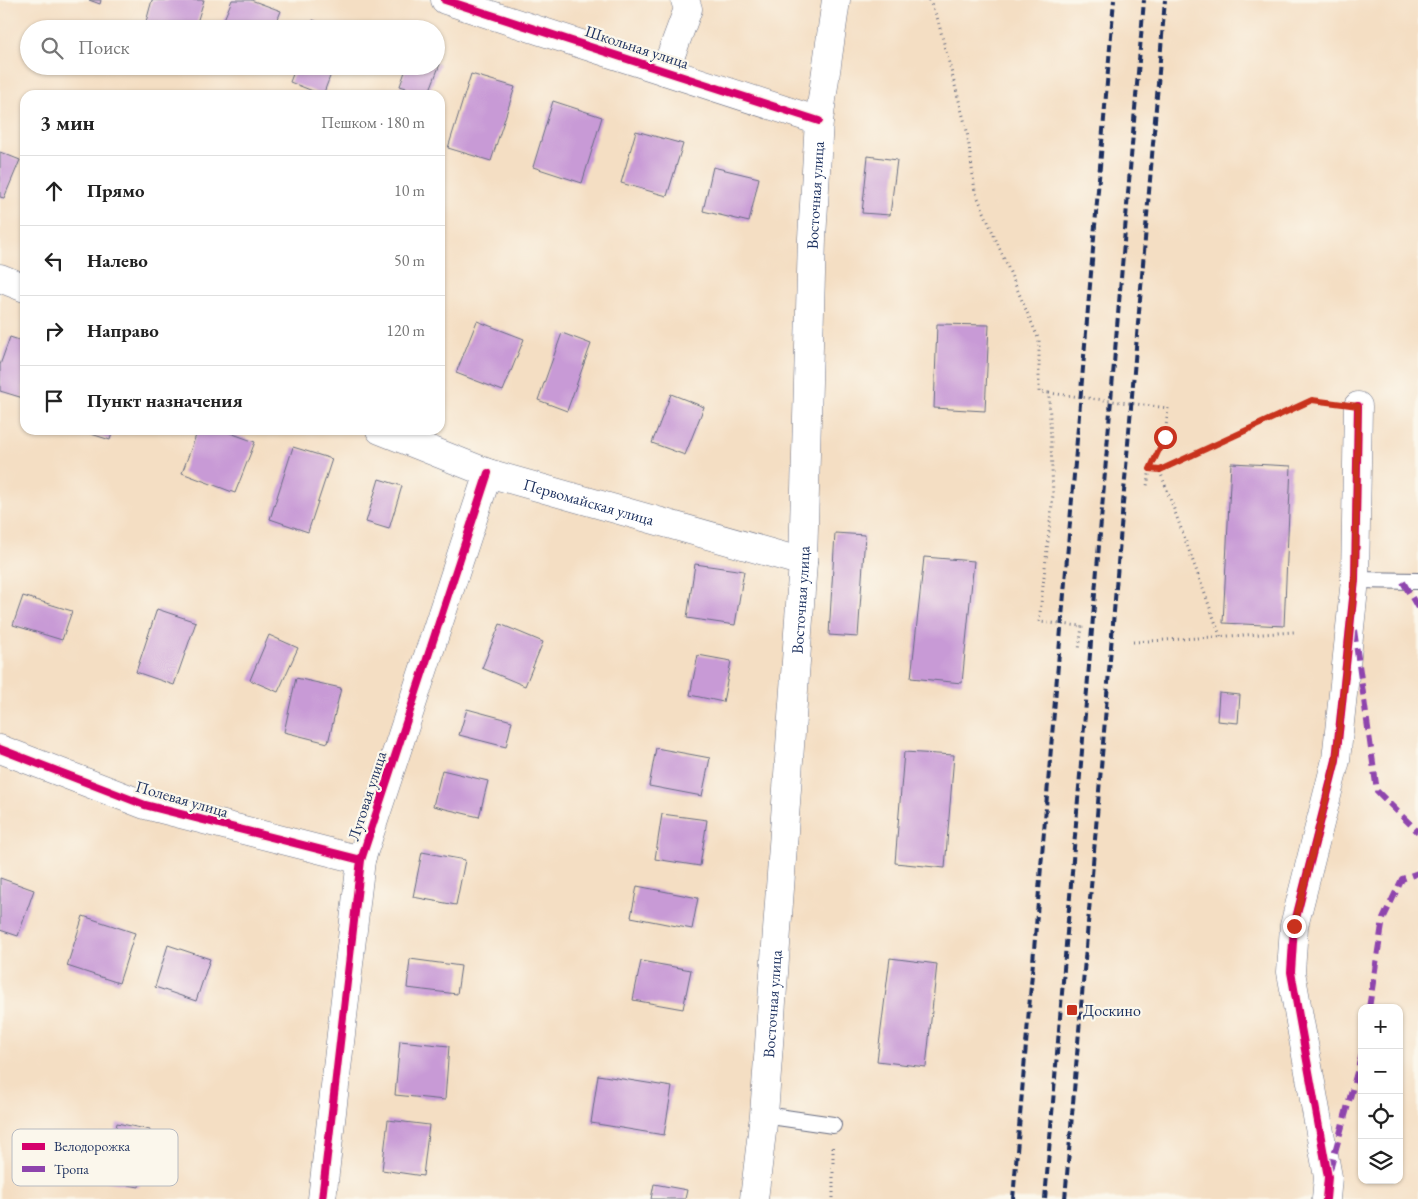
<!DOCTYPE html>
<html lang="ru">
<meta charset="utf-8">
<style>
:root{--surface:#fff;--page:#f2f2f2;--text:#222;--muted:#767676;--line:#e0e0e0}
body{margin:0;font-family:"EB Garamond",serif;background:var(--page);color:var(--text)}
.controls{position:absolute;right:15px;bottom:15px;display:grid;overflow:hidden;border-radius:10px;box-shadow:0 1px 4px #0004}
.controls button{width:45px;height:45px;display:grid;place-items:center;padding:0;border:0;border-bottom:1px solid var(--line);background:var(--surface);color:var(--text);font:25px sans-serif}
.stop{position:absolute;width:15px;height:15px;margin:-11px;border:4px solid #c8321e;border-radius:50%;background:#fff}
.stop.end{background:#c8321e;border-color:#fff;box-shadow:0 1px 5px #0008}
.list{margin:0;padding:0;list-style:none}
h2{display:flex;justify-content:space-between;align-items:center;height:65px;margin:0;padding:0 20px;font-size:21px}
h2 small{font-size:16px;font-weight:400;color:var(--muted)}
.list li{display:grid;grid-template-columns:32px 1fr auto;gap:15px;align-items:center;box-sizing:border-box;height:70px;padding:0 20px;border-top:1px solid var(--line)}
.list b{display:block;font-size:19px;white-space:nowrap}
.list em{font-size:16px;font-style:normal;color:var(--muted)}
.icon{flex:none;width:28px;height:28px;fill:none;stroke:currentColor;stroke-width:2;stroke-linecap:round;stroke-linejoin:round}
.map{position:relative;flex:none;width:1418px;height:1199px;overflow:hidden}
.search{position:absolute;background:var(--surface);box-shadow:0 1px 4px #0004;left:20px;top:20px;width:425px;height:55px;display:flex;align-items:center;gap:12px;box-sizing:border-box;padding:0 18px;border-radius:28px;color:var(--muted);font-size:19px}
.panel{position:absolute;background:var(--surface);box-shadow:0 1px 4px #0004;left:20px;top:90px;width:425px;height:345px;border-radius:15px}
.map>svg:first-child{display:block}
</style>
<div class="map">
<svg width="1418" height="1199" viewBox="0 0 1418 1199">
<rect width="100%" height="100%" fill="#fbf7ec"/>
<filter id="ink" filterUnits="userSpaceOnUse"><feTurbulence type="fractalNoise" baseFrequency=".02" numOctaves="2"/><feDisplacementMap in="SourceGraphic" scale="10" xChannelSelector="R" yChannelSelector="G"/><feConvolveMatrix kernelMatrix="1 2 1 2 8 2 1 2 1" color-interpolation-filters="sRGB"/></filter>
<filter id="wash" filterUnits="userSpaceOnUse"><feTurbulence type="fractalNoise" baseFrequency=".0096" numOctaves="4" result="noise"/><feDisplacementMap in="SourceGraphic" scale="20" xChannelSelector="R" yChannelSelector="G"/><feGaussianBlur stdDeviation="1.12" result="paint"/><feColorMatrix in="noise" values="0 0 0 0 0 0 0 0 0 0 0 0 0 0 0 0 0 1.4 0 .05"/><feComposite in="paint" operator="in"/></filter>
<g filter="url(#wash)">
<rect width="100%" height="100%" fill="#f4dec3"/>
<g id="blocks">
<path fill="#c89ad6" d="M89,0H101L100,4Z
M152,0H204L195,29H144Z
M232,0H251L281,11L274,29H220Z
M313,20L335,29H310Z
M436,63L440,64L428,95L400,86L407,66H436Z
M296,66H334L323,95L290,82Z
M471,74L515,87L491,161L448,148Z
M553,101L602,117L582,183L533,167Z
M636,131L683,144L667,196L621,183Z
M0,152L20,160L4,198L0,197Z
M868,156L897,160L890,215L862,213Z
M713,167L759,178L749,222L703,211Z
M477,321L524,339L503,391L456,373Z
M937,324L989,325L985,411L934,408Z
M562,333L591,344L567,411L538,400Z
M10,337L25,342L23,398L0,391V365Z
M671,394L704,407L685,455L652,443Z
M79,430H113L110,440Z
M198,430H222L255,442L235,493L182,473Z
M293,447L332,459L308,532L270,519Z
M1231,463L1291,466L1284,626L1223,623Z
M379,479L402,486L389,529L366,522Z
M835,533L865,535L858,637L829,635Z
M924,557L974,561L962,683L911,678Z
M695,564L744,571L735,625L687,618Z
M23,596L72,611L62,640L13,625Z
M157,609L196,622L174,685L136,672Z
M500,624L543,642L525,686L482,668Z
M269,635L298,648L278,692L250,680Z
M698,655L731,661L723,702L690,695Z
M296,678L341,688L328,743L284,732Z
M1219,693L1240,695L1238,723L1217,721Z
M467,709L512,721L506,747L459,735Z
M656,748L710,758L702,796L649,786Z
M904,752L954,755L945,868L895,863Z
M442,770L488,781L479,817L433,806Z
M662,814L707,820L700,866L655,859Z
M422,852L465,860L456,905L413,897Z
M0,878L34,890L18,936L0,930Z
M637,886L698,898L692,929L631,917Z
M83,916L135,933L119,983L67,966Z
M168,945L210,959L196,1001L155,987Z
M890,958L937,964L926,1067L877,1061Z
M410,959L461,966L457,994L407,988Z
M641,961L691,970L683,1009L633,1000Z
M400,1041L449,1046L445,1100L395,1095Z
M598,1075L672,1087L664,1135L591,1123Z
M388,1120L429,1125L423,1176L382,1170Z
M117,1123L150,1130L139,1187L106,1181Z
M654,1184L687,1190L685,1199H651Z"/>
</g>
</g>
<g filter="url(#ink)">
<use href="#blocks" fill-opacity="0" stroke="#676c81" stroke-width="1"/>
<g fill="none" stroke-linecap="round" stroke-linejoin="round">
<g stroke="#676c81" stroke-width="18">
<path id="service" d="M1355,580L1418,581
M764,1115L833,1125"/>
</g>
<g stroke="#676c81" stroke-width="29">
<g id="minor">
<path d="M445,0L819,121"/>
<path d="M665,71L688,9L685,0"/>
<path d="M0,278L25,288"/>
<path id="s1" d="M380,430L488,473L803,562"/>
<path d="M0,749L145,805L361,860"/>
<path d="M322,1199L361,860L488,473"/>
<path d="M1326,1199L1328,1177L1291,972L1294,926L1336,760L1355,580L1358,406"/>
</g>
</g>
<g stroke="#676c81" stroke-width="29">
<g id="primary">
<path id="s2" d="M754,1199L764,1115L803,562L812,238L819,121L836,0"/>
</g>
</g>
<path stroke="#676c81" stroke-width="3" stroke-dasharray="1 4" stroke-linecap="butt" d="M929,0L937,17L967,131L975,191L1039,340V392L1049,393L1053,495L1039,622L1082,626L1079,650
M1049,393L1168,408L1165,437L1150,469L1147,486
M1150,469L1160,471L1312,400L1331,403
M1160,471L1221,638
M1133,642L1294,632
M833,1147V1199"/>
<use href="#service" stroke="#fff" stroke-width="16"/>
<use href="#minor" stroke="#fff" stroke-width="28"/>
<use href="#primary" stroke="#fff" stroke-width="28"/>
<path stroke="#1b2f5e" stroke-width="4" stroke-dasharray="8 4" stroke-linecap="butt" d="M1013,1199L1114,0
M1045,1199L1144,0
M1065,1199L1165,0"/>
<path stroke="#8e44ad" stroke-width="6" stroke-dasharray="12 6" stroke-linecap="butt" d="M1403,582L1418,608
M1354,630L1377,791L1418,832
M1369,1008L1383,919L1402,879L1418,873
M1330,1170L1362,1054"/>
<g stroke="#fbf7ec" stroke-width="11">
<path id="cycleway" d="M445,0L819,121
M0,749L145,805L361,860
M322,1199L361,860L488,473
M1326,1199L1328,1177L1291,972L1294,926L1336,760L1355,580L1358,406"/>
</g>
<use href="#cycleway" stroke="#d6006c" stroke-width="8"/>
</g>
</g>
<g fill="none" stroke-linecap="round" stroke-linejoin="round" filter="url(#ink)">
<path stroke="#c8321e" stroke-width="6" d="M1165,437L1150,469L1160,470L1312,400L1358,406L1355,580L1336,760L1294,926"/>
</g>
<rect fill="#c8321e" stroke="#fbf7ec" stroke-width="2" x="1066" y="1004" width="12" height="12" rx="2.5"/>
<g text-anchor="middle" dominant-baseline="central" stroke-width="4.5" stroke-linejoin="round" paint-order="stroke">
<g font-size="16" fill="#1b2f5e" stroke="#fbf7ec">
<text transform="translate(637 47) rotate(18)">Школьная улица</text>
<text stroke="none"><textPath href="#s2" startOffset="1006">Восточная улица</textPath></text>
<text stroke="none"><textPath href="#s1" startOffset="221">Первомайская улица</textPath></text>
<text stroke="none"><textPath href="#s2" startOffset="601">Восточная улица</textPath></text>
<text transform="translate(367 796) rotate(-72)">Луговая улица</text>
<text transform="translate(182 799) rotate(16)">Полевая улица</text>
<text stroke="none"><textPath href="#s2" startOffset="196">Восточная улица</textPath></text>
</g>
<g font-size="16" fill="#1b2f5e" stroke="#fbf7ec" text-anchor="start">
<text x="1083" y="1010">Доскино</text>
</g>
</g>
<rect x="12" y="1129" width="166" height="57" rx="8" fill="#fbf7ec" stroke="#b8bbc1" stroke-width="1"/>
<rect x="22" y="1143" width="23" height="7" fill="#d6006c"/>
<rect x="22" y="1166" width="23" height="6" fill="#8e44ad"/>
<g font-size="14" fill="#1b2f5e">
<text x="54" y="1151">Велодорожка</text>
<text x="54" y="1174">Тропа</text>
</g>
</svg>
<div class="controls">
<button>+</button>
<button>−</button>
<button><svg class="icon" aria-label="locate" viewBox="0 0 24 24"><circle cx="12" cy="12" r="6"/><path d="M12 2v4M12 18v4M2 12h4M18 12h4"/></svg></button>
<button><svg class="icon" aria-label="layers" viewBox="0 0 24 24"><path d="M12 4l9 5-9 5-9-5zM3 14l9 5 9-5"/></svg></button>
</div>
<div class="stop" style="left:1165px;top:437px"></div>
<div class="stop end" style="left:1294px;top:926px"></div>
<div class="search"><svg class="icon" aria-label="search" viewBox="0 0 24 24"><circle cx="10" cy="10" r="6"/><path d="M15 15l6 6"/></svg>Поиск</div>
<section class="panel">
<h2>3 мин<small>Пешком · 180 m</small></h2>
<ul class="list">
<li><svg class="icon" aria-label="ahead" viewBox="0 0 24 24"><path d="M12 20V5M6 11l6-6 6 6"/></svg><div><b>Прямо</b></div><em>10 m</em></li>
<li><svg class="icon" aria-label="left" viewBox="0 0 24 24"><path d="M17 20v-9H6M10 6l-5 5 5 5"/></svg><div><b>Налево</b></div><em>50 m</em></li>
<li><svg class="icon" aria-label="right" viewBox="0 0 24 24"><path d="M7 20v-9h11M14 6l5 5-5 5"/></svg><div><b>Направо</b></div><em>120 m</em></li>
<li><svg class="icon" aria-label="arrive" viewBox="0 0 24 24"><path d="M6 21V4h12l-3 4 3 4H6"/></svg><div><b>Пункт назначения</b></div></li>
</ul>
</section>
</div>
